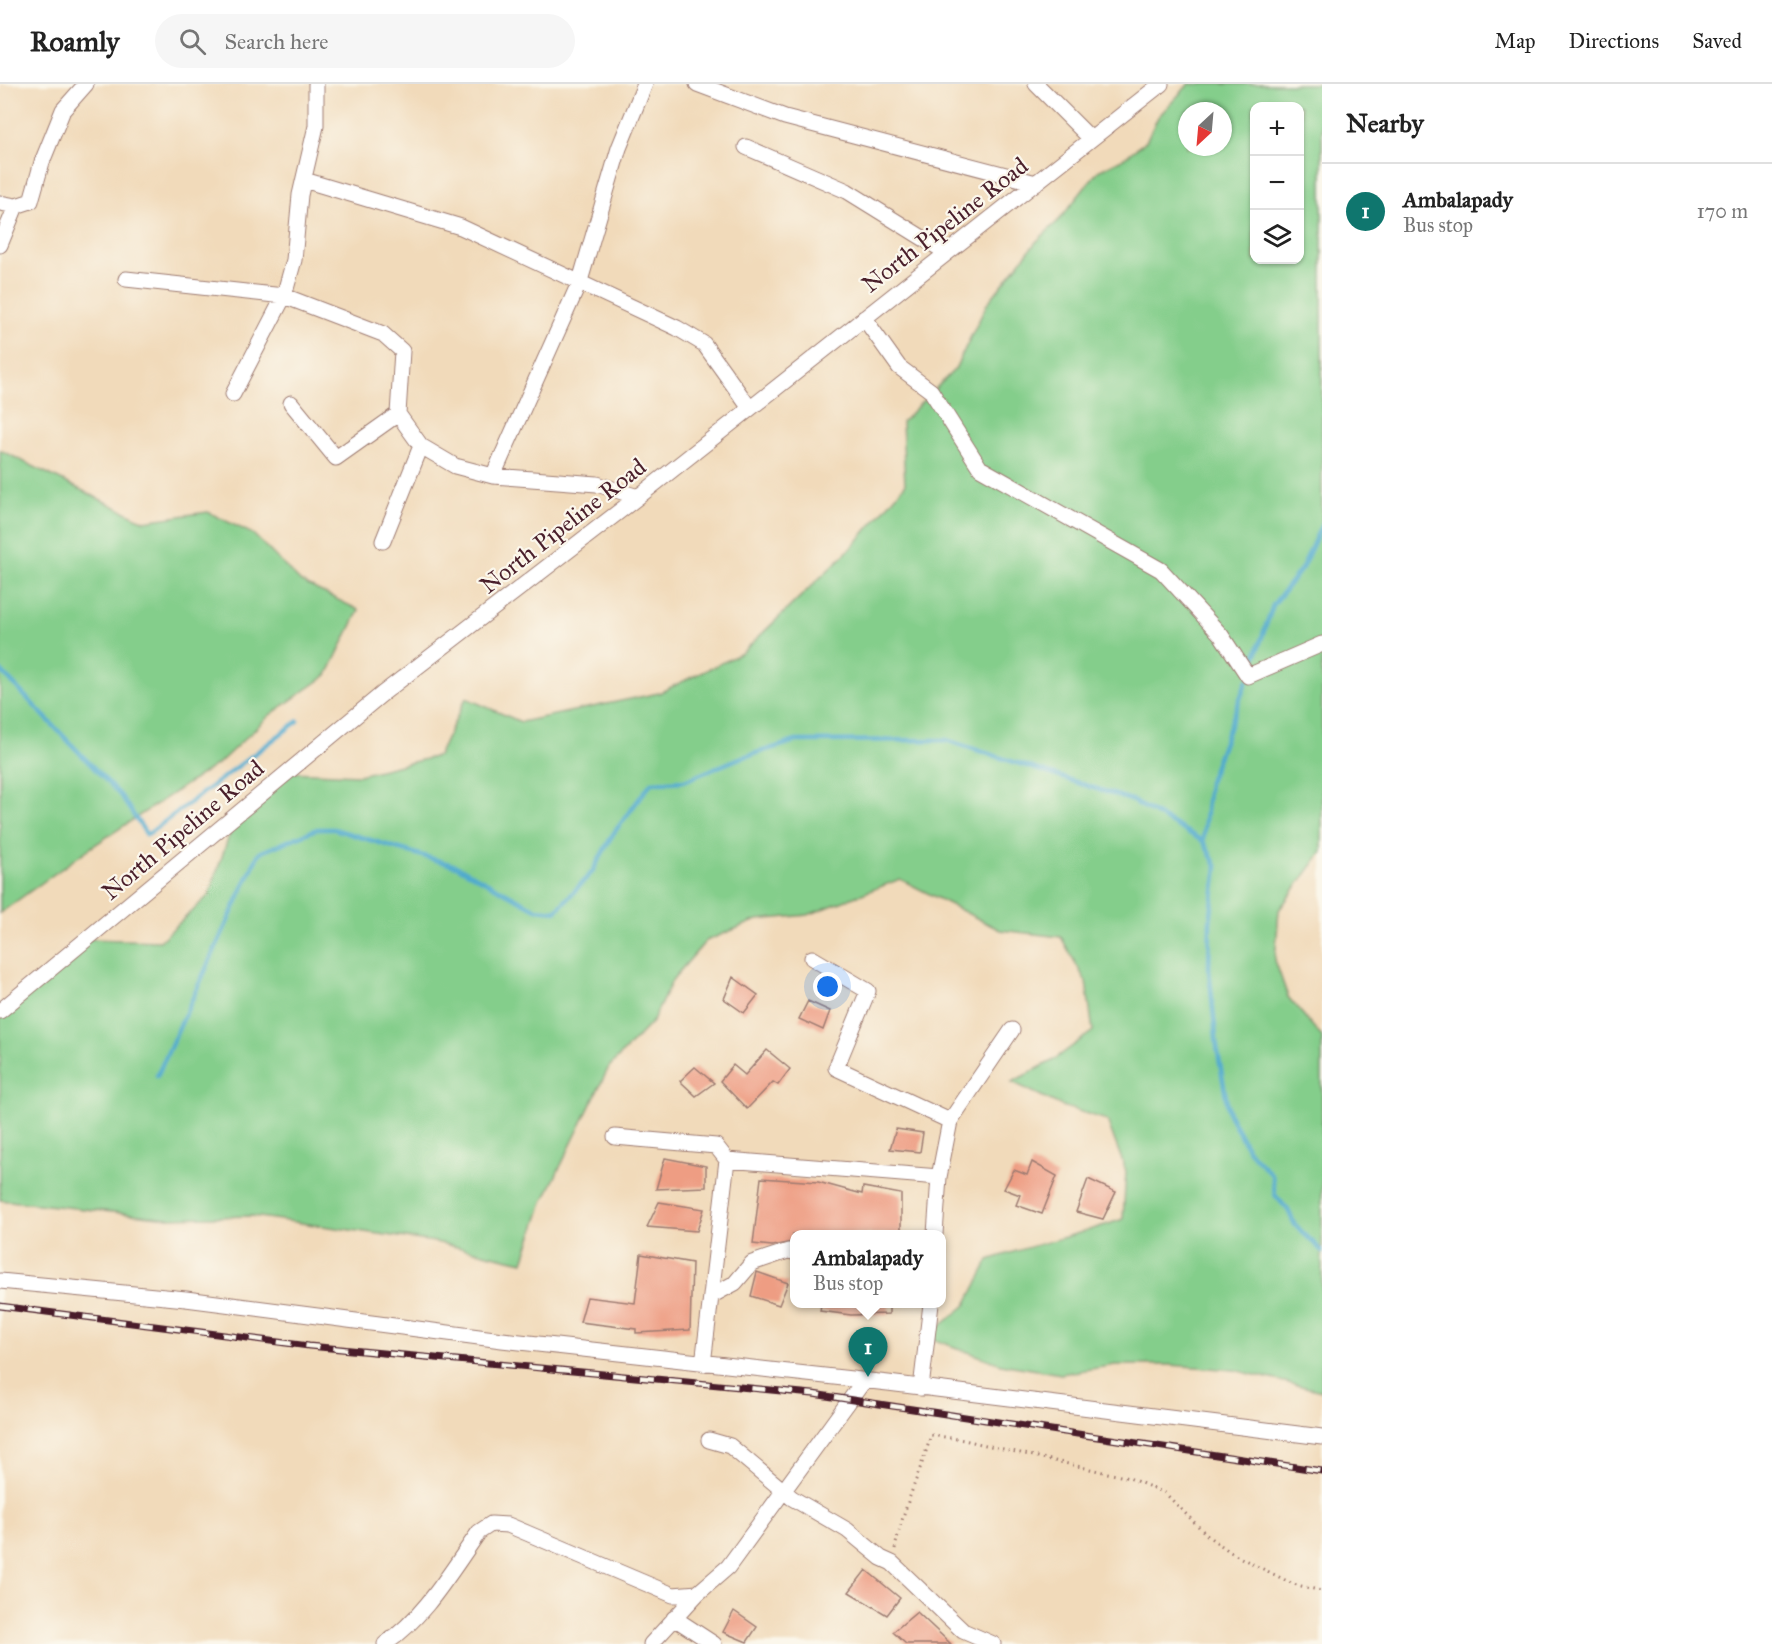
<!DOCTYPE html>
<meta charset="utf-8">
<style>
:root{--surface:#fff;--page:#f6f6f6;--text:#222;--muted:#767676;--line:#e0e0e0;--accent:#0f766e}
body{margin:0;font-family:"IM FELL Great Primer",serif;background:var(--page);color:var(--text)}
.controls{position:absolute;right:18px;top:18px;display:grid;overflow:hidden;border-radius:12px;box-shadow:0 2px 4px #0004}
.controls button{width:54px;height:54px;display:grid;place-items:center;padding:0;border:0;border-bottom:2px solid var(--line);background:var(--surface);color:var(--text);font:30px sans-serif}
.compass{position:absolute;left:1178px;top:18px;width:54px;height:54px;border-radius:50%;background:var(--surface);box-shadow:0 2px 4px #0004;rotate:206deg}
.you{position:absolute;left:828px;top:903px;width:21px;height:21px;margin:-15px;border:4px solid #fff;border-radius:50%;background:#1a73e8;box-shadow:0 0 0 9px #1a73e833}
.badge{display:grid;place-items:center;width:39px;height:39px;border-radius:50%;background:var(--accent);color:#fff;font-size:20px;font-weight:700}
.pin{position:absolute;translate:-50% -50px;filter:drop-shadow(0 2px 3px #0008)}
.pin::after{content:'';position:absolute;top:32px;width:21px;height:18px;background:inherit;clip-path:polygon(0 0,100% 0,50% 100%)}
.popup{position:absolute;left:790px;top:1146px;width:156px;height:78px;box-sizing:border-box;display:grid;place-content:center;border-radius:12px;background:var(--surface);filter:drop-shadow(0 2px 4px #0005);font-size:20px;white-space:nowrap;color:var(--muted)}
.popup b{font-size:22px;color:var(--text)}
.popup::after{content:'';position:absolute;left:50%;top:100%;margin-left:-12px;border:12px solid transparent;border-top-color:var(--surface)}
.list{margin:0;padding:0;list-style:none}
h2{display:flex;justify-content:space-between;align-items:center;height:78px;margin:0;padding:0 24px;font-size:26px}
h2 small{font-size:20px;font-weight:400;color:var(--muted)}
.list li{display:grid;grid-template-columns:39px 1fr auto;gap:18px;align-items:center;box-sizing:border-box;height:96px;padding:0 24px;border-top:2px solid var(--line)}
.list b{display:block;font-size:22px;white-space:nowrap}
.list p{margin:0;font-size:20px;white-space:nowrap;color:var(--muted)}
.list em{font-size:20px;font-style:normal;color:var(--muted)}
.icon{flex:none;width:33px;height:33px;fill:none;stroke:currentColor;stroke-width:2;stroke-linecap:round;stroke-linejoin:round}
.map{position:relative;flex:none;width:1322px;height:1560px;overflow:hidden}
header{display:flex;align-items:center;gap:36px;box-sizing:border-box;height:84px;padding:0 30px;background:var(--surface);border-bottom:2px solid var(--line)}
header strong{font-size:28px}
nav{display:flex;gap:33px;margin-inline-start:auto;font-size:21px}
.search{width:420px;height:54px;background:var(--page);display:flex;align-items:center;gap:15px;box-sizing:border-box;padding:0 21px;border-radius:33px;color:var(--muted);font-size:22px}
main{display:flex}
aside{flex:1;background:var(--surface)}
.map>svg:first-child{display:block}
</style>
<header>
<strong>Roamly</strong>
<div class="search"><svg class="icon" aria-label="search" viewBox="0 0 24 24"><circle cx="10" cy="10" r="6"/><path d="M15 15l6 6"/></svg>Search here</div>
<nav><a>Map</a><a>Directions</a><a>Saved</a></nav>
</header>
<main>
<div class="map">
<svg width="1322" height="1560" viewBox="0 0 1322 1560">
<rect width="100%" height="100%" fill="#fbf7ec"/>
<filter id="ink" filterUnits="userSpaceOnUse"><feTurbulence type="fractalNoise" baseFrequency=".0167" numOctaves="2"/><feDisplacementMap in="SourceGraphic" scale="12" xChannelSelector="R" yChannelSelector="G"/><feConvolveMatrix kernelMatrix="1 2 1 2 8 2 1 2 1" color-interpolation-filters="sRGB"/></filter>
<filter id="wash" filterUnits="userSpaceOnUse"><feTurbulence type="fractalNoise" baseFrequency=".008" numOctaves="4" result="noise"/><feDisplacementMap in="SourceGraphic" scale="24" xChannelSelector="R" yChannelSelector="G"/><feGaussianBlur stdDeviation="1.35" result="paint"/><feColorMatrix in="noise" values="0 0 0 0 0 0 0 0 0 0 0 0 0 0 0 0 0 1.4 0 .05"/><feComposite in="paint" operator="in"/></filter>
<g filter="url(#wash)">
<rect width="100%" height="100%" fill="#f1daba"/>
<path fill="#84ce8b" stroke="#67765b" stroke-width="1.5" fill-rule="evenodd" d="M1189,0H1322V768L1279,826L1275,876L1288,913L1322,953V1307L1234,1286L1170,1281H1115L1061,1290L1001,1280L927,1253L966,1221L989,1176C1034,1160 1079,1151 1123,1135L1126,1087L1107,1036L1062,1022L1012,998L1052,977L1093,947L1086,898L1061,853L1000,846L900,795L808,831L757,836L706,857L673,895L652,938L609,983L543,1118L523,1178L435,1158L252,1132L169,1134L0,1116V927L86,855L160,857L209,811L236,731L289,688L359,691L438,672L466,614L521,638L659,609L742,569L854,461L905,401L902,338L955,285L987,220L1036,158L1060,135L1098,87L1124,74L1146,57L1158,33ZM1254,22H1300V176H1254ZM1187,27H1223V63H1187Z
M0,366L144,437L208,428L253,450L301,498L359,526L327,591L270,631L219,679L90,764L0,829Z"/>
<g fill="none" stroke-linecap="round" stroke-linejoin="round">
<path stroke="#50aace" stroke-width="4.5" d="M0,586L120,711L147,751L298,637
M1250,588L1273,521L1302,484L1322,440
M1203,757L1209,698L1247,596
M157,992L259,769L317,745H334L456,782L536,825L556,827L592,788L613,750L651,699L684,697L740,674L796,657L946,656L1131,716L1203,757L1217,783L1210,838L1209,886L1217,963L1229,1030L1248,1066L1272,1091L1275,1111L1288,1126L1295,1141L1322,1167"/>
</g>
<g id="blocks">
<path fill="#ee9d83" d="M733,893L758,911L744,929L724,915Z
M808,917L830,927L823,946L799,935Z
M767,966L790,985L778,1001L773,998L747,1025L720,997L733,981L745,991Z
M695,983L714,999L696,1012L680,997Z
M896,1045L923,1049L920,1068L890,1065Z
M665,1074L706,1082V1103L656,1105Z
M1032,1078L1057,1092L1042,1130L1016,1121L1020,1111L1004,1105L1014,1086L1027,1091Z
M761,1094L818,1098L862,1110L863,1103L901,1110V1150H793L792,1158L772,1162L753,1160Z
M1088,1095L1116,1108L1103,1135L1076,1128Z
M659,1118L704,1125L697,1147L647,1143Z
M641,1170L692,1179L690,1246L636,1249V1245L580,1238L587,1213L635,1219Z
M757,1188L788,1199L779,1221L751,1212Z
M821,1220H889V1230L851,1231L820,1227Z
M866,1486L900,1514L887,1531L849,1508Z
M734,1527L757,1543L747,1558L723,1548Z
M917,1528L951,1560H906L893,1548Z"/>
</g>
</g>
<g filter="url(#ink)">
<use href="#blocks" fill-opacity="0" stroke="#9e7c72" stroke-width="1.5"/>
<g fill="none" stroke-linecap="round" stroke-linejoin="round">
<g stroke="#9e7c72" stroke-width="17">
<path id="minor" d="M697,0L785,33L1036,99
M1036,0L1091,55
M746,63L847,107L947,169
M304,96L461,143L677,244L704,260L749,323
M0,119L16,122L31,117L42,78L63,26L86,0
M0,161L16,122
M126,195L284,212L383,250L402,267L398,330L421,362L455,382L493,392L597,400L638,413
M864,234L899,283L931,307L980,384L1161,486L1221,551L1248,592L1322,560
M233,310L284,212L294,176L300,111L316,42V0
M291,319L336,374L398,330
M493,392L580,197L619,64L645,0
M383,457L421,362
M812,874L868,907L836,984L950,1037
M0,927L382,610L638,413L1161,0
M615,1053L716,1062L727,1076L703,1280
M727,1076L939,1093
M935,1150L939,1093L950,1037L1012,946
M0,1197L186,1215L502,1256L888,1299L1322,1353
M711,1212L735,1199L752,1179L788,1167L794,1168
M921,1304L931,1220
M709,1356L730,1362L792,1414L847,1446L881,1474L892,1479L963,1547L993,1560
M674,1534L714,1560
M385,1560C425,1533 451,1487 479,1448L491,1440L508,1441L673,1511L698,1509L728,1483L863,1298
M651,1560L698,1509"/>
</g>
<path stroke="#9e7c72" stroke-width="3" stroke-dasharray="1.5 4.5" stroke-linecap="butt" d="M895,1465C902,1426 920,1390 931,1351L964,1356L1129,1394L1165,1409L1209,1453L1235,1471L1293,1500L1322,1507"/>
<use href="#minor" stroke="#fff" stroke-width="15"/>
<g stroke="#4a1f2b" stroke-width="7">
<path id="rail" d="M0,1222L309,1262L813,1310L1322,1387"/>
</g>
<use href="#rail" stroke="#fbf7ec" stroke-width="4.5" stroke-dasharray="14" stroke-linecap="butt"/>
</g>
</g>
<g text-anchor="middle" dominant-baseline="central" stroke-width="4.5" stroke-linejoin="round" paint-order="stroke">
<g font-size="24" fill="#4a1f2b" stroke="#fbf7ec">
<text transform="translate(945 141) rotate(-38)">North Pipeline Road</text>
<text transform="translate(563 442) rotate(-38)">North Pipeline Road</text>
<text transform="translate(183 746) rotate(-40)">North Pipeline Road</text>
</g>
</g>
</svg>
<div class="controls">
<button>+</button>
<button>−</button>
<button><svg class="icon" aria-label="layers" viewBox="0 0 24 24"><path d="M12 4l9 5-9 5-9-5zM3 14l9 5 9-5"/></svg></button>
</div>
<svg class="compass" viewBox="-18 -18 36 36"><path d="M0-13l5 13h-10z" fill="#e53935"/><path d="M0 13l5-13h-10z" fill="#767676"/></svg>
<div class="you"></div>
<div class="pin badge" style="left:868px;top:1293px">1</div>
<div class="popup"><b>Ambalapady</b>Bus stop</div>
</div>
<aside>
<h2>Nearby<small></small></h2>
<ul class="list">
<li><span class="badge">1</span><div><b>Ambalapady</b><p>Bus stop</p></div><em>170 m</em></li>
</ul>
</aside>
</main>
